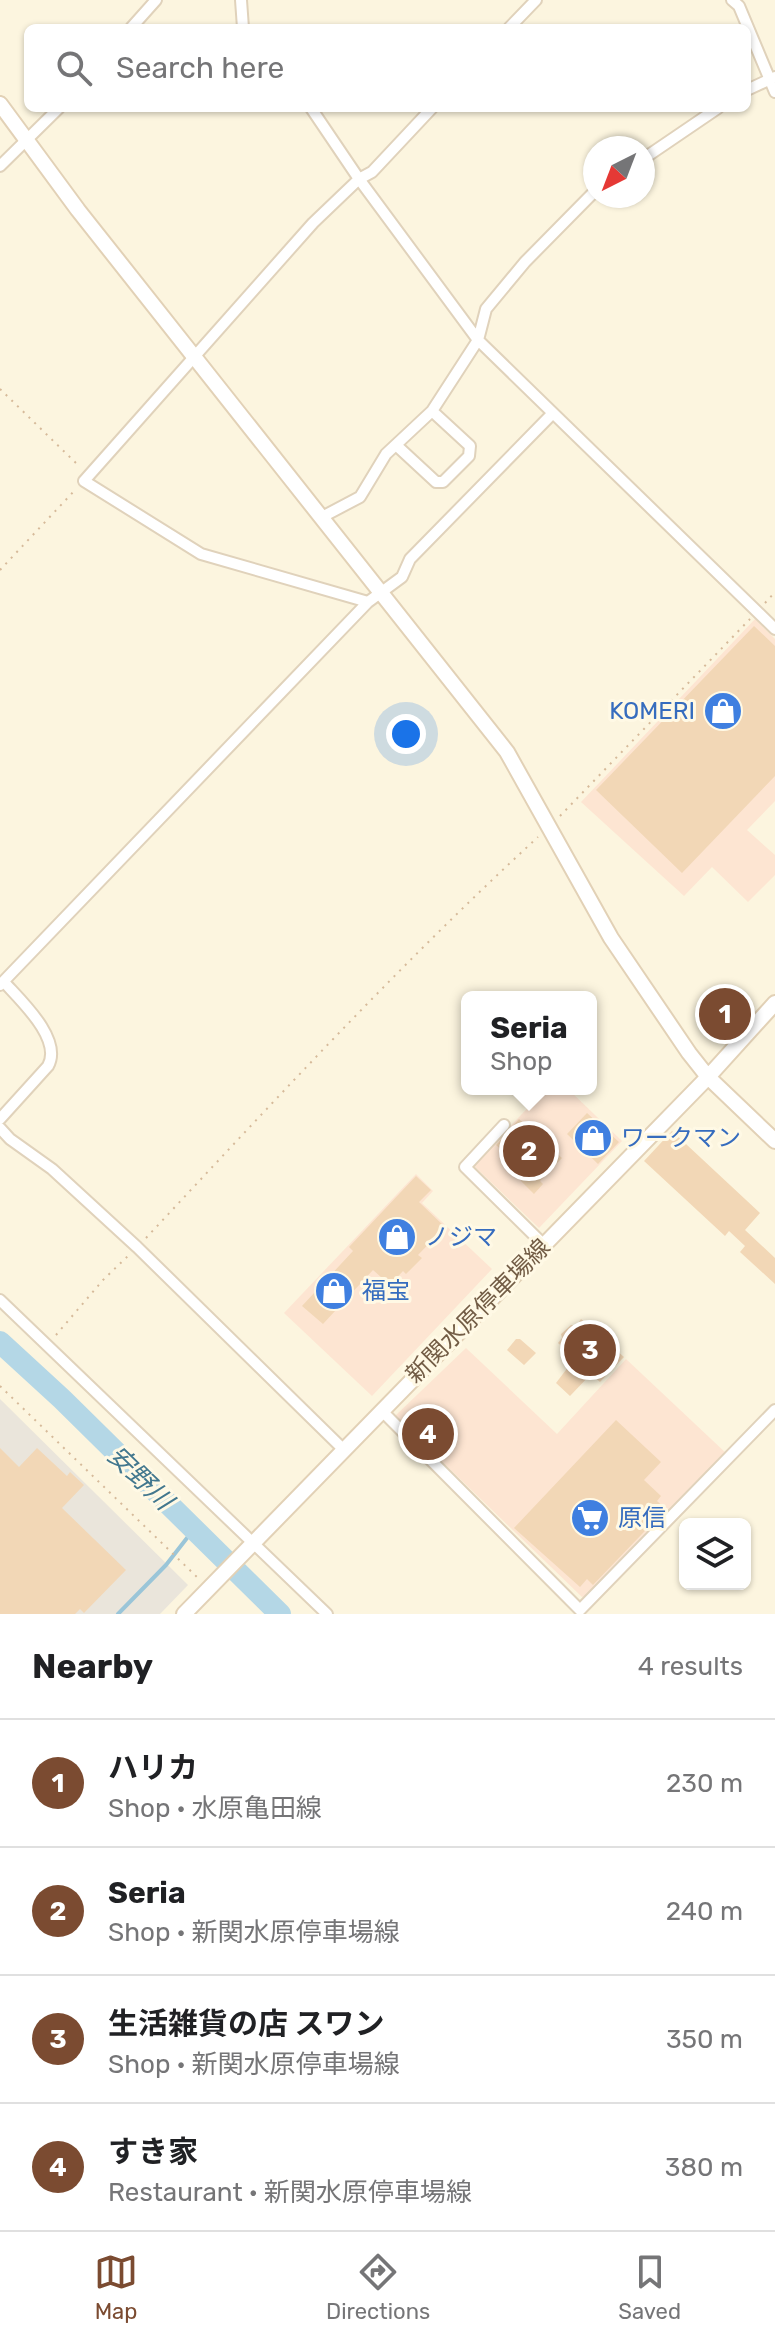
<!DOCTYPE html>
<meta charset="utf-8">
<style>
:root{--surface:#fff;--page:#f6f6f6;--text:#202124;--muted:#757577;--line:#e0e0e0;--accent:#7b4b31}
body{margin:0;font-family:Rubik,"Noto Sans JP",sans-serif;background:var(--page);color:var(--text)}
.controls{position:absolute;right:24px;bottom:24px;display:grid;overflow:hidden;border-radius:12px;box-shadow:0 2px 6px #0004}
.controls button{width:72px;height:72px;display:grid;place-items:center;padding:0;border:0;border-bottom:2px solid var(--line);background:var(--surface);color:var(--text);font:40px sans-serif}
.compass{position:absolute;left:583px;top:136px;width:72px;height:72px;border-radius:50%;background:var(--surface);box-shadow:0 2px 6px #0004;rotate:222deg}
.you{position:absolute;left:406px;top:734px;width:28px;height:28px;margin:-20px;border:6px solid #fff;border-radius:50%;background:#1a73e8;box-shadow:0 0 0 12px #1a73e833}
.badge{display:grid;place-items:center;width:52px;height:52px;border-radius:50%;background:var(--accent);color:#fff;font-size:26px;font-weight:700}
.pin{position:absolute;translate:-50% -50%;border:4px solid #fff;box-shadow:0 2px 8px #0006}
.popup{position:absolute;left:461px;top:991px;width:136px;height:104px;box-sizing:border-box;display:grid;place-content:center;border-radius:12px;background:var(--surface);filter:drop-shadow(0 2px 6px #0005);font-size:26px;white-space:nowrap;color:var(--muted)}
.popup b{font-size:30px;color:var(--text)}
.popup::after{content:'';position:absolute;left:50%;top:100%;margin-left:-16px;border:16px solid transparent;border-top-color:var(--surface)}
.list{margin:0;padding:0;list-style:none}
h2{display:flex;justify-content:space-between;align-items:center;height:104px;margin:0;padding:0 32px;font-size:34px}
h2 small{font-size:26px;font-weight:400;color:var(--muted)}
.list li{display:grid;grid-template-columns:52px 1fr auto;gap:24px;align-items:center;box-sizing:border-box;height:128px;padding:0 32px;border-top:2px solid var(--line)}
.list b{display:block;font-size:30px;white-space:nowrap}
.list p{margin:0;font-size:26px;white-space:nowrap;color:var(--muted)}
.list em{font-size:26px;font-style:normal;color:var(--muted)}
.icon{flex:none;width:44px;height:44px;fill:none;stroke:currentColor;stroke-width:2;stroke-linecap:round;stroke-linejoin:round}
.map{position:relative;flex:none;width:775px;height:1614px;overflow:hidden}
.search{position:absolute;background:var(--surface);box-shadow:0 2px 6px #0004;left:24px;right:24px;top:24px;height:88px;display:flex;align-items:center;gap:20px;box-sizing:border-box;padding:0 28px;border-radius:12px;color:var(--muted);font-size:30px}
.sheet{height:616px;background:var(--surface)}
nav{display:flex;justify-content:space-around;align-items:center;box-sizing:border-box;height:112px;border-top:2px solid var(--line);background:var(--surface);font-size:22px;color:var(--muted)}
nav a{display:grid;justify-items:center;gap:4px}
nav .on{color:var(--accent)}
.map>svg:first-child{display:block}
</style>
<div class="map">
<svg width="775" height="1614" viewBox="0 0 775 1614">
<rect width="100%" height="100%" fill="#fcf5df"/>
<path fill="#fde5d2" d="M755,619L775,639V801L747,830L775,855V875L748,902L712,867L684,896L581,802Z
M546,1089H568L622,1141L539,1228L473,1165Z
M416,1174L433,1191L422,1203L492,1269L372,1396L284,1313Z
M466,1348L557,1434L626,1359L727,1454L589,1596L582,1597L395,1416Z"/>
<path fill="#eae5db" d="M0,1399L188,1585L160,1614H0Z"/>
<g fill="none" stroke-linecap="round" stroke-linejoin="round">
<path stroke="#9ac5d8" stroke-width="4" d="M118,1614L166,1565L194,1529"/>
<path stroke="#b4d7e6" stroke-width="22" d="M0,1342L62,1399L280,1614"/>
</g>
<path fill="#f2d7b6" d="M754,626L775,646V776L682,873L596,790Z
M736,993L751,1006L717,1042L696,1022Z
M587,1113L619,1142L598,1164L567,1134Z
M519,1119L562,1158L540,1181L543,1184L534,1194L521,1181L527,1174L496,1145Z
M672,1131L760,1213L745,1230L775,1258V1284L740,1252L745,1246L729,1231L725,1236L644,1161Z
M416,1176L431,1190L419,1202L445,1227L418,1255L422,1258L406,1274L403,1271L390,1285L373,1270L323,1324L302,1306L353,1251L349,1247Z
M581,1319L624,1357L600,1382L591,1374L570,1396L556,1383L575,1358L558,1343L562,1338L561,1334L571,1325H577Z
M516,1339H520L536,1353L524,1365L507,1350Z
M420,1417L440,1437L432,1447L410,1428Z
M616,1420L661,1462L644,1480L661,1496L657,1501L666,1509L593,1585L587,1579L580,1587L514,1528Z
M0,1448L19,1467L37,1448L67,1476L70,1472L84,1485L62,1508L126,1570L84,1613L80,1609L75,1614H0Z"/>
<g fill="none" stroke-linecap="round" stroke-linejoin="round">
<g stroke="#e0d2bb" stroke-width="14">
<path id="street" d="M241,0L243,28
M732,0L739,6L775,92
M131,28L156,0
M509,28L536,0
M747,90L775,77
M311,108L359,179L478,340L775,629
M643,159L718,108
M0,166L59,108
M396,445L436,482H443L469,456L470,446L432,411
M322,517L360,497L386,454L432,411L478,340L486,309L525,262L595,191
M368,602L201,554L84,481L313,223L359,179L372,172L432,108
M0,985L368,602L402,577L410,559L553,413
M0,1119L48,1066C63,1039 20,1000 4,982
M504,1125L465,1167L543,1244
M0,1128L10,1139L52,1169L137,1247L343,1449
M0,1300L327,1614
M381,1410L580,1610L775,1410"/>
</g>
<g stroke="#e2d1b6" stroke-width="18">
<path id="secondary" d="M0,104L78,210L507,752L611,938L689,1053L708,1077L775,1141
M184,1614L708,1077L775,1003"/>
</g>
<path stroke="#d6ba9a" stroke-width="2" stroke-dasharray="2 6" stroke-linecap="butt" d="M0,389L79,466
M0,570L76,489
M765,603L775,592
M560,816L750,619
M146,1238C274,1101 400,964 538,837
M56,1335L103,1280L130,1254
M0,1386L200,1580"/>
<use href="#street" stroke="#fff" stroke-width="10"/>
<use href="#secondary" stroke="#fff" stroke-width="14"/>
</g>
<defs>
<g id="shop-disc" transform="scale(2)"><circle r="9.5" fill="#3f7fe0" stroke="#fff9e5"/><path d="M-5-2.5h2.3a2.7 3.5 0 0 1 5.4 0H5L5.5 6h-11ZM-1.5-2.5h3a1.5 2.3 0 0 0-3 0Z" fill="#fff"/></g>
<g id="supermarket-disc" transform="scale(2)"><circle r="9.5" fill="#3f7fe0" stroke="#fff9e5"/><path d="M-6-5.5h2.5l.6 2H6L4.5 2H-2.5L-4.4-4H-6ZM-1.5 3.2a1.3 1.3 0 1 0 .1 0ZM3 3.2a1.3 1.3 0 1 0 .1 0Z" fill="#fff"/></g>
</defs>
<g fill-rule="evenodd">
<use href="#shop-disc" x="723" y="711"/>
<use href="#shop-disc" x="593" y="1138"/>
<use href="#shop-disc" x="397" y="1237"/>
<use href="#shop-disc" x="334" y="1291"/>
<use href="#supermarket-disc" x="590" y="1518"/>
</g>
<g text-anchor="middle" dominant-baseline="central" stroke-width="6" stroke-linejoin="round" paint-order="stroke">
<g font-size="24" fill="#366cbe" stroke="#fff9e5" text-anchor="start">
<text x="695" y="711" text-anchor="end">KOMERI</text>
<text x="621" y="1138">ワークマン</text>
<text x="425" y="1237">ノジマ</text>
<text x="362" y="1291">福宝</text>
<text x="618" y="1518">原信</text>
</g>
<g font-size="24" fill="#735d46" stroke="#fff9e5">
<text transform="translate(478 1311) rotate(-45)">新関水原停車場線</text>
</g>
<g font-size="26" font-style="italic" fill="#42778e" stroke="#fff9e5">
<text transform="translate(140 1478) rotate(44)">安野川</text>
</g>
</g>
</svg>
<div class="controls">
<button><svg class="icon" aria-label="layers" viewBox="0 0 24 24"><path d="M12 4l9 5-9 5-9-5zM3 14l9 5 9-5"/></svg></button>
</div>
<svg class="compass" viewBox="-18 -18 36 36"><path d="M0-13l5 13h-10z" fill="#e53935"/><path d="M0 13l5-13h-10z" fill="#757577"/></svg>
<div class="you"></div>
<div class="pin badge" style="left:725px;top:1014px">1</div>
<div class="pin badge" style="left:529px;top:1151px">2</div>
<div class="popup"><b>Seria</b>Shop</div>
<div class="pin badge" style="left:590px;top:1350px">3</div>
<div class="pin badge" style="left:428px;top:1434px">4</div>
<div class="search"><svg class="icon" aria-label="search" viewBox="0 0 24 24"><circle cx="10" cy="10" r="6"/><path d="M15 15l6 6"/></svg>Search here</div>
</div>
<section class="sheet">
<h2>Nearby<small>4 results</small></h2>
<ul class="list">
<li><span class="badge">1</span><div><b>ハリカ</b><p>Shop · 水原亀田線</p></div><em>230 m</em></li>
<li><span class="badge">2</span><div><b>Seria</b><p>Shop · 新関水原停車場線</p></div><em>240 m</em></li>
<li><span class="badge">3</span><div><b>生活雑貨の店 スワン</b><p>Shop · 新関水原停車場線</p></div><em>350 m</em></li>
<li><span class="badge">4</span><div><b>すき家</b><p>Restaurant · 新関水原停車場線</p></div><em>380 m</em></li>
</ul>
</section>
<nav>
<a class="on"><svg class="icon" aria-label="map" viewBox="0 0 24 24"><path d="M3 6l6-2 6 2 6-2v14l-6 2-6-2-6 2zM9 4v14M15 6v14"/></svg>Map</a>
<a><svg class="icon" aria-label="directions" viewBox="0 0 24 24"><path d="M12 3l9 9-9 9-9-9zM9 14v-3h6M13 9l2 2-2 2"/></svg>Directions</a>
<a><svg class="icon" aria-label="saved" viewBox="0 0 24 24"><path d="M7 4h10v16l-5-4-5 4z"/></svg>Saved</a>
</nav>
